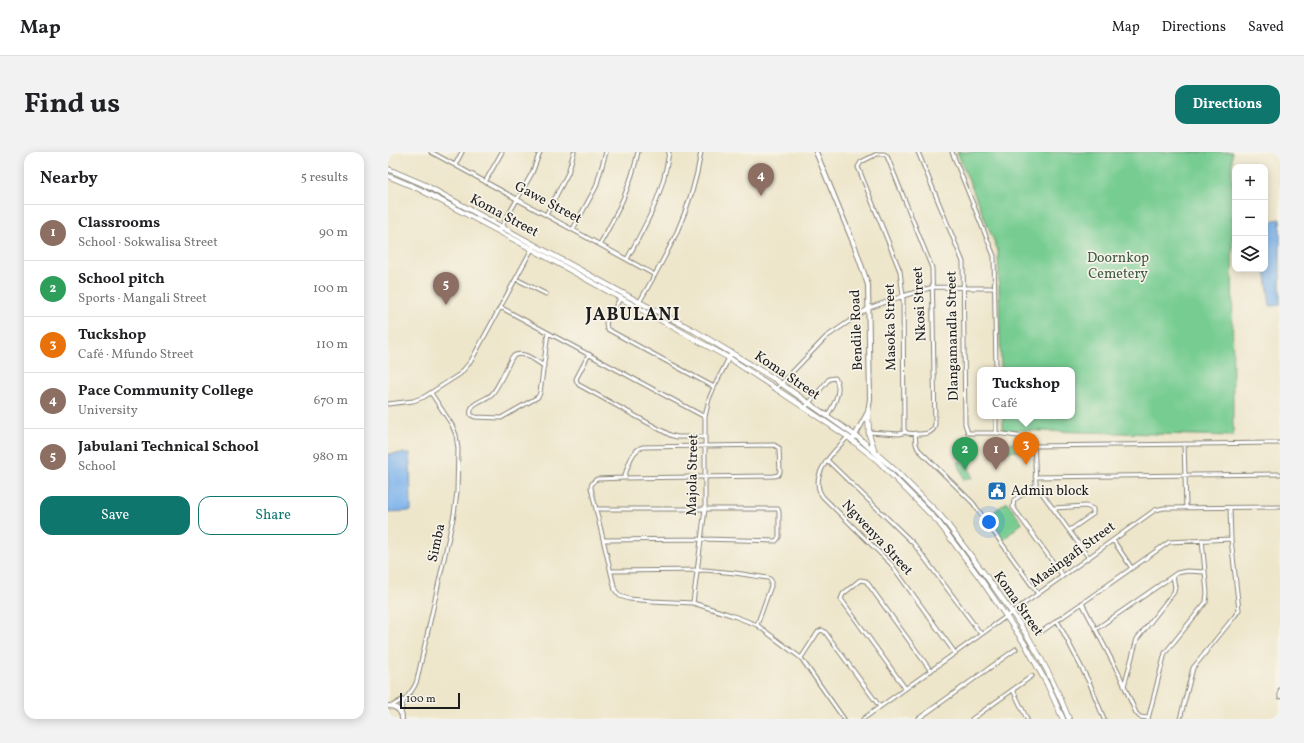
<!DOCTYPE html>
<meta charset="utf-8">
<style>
:root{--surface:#fff;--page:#f2f2f2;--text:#202124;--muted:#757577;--line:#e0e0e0;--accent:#0f766e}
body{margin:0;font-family:Vollkorn,serif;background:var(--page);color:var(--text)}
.controls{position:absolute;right:12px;top:12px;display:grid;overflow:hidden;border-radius:8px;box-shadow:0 2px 10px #0003}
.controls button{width:36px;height:36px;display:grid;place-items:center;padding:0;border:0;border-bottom:1px solid var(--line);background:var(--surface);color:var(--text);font:20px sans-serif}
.scale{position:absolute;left:12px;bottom:10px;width:60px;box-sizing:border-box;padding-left:4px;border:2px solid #1c1c1c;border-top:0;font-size:11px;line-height:14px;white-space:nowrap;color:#1c1c1c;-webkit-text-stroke:3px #f7f3e8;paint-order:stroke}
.you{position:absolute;left:601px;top:370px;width:14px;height:14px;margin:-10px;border:3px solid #fff;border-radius:50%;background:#1a73e8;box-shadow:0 0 0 6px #1a73e833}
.badge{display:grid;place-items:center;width:26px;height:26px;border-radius:50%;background:var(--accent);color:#fff;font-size:13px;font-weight:700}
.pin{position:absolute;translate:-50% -33px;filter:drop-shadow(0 1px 2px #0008)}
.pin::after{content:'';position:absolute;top:21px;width:14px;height:12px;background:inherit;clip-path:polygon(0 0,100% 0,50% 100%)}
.popup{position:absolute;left:589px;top:215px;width:98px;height:52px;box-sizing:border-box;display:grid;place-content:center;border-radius:8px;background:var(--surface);filter:drop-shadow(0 1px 3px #0005);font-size:13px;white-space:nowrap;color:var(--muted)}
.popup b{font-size:15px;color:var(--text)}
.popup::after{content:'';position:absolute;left:50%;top:100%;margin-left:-8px;border:8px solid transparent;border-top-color:var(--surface)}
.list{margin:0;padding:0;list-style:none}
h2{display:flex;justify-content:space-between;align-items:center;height:52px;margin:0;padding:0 16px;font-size:17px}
h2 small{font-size:13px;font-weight:400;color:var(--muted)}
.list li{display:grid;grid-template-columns:26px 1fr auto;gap:12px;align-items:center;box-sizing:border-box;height:56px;padding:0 16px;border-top:1px solid var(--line)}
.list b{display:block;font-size:15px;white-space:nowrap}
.list p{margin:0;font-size:13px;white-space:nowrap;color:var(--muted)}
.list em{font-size:13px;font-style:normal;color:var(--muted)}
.actions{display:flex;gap:8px;padding:12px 16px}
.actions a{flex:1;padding:9px 0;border:1px solid var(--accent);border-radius:12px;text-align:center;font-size:14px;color:var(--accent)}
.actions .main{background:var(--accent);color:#fff}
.icon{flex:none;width:22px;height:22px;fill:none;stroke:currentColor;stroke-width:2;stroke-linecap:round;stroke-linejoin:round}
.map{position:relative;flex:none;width:892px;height:567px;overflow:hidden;border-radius:12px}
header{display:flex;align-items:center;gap:24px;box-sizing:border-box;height:56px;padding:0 20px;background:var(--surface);border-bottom:1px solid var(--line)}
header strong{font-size:19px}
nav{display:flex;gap:22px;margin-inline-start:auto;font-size:14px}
.intro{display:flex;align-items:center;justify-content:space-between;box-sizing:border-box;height:96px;padding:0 24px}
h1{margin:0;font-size:28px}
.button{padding:10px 18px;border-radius:12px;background:var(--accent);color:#fff;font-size:14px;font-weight:700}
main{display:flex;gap:24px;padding:0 24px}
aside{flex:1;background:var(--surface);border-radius:12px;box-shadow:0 2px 10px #0003}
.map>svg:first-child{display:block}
</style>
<header>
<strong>Map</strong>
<nav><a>Map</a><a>Directions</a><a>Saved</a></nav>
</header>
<div class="intro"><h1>Find us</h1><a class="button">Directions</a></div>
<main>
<aside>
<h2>Nearby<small>5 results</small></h2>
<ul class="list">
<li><span class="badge" style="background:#8d6e63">1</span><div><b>Classrooms</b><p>School · Sokwalisa Street</p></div><em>90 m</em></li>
<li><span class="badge" style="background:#2e9e5b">2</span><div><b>School pitch</b><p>Sports · Mangali Street</p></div><em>100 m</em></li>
<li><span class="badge" style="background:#e8710a">3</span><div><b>Tuckshop</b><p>Café · Mfundo Street</p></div><em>110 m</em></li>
<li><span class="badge" style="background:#8d6e63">4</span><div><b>Pace Community College</b><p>University</p></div><em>670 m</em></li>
<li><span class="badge" style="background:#8d6e63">5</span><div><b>Jabulani Technical School</b><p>School</p></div><em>980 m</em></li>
</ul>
<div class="actions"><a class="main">Save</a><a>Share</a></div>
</aside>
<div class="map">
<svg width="892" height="567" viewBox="0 0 892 567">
<rect width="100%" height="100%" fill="#f7f3e8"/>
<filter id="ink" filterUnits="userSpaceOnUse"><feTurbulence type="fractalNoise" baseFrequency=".025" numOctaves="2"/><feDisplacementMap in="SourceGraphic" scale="8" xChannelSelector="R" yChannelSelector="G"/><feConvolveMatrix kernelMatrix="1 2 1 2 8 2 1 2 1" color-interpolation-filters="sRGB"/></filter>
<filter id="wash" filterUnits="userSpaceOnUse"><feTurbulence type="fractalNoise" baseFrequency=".012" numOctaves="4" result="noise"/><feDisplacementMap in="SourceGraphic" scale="16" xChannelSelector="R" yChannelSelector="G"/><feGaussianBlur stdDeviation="0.9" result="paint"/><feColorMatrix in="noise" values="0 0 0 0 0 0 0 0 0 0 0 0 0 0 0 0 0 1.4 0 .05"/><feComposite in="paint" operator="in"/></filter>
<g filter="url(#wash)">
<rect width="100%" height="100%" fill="#eee6cb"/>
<path fill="#76cc91" stroke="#497456" d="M569,0H844L845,284L615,278V264H684V218H613L610,99Z
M618,291H639L640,298L618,300Z
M579,308L584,326L576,328L570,310Z
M619,350L634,371L615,388L599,365Z"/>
<path fill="#7db3ec" stroke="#4c6884" d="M892,67V153L882,154L877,117V70Z
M22,301L23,359L0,360V302Z"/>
</g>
<g filter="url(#ink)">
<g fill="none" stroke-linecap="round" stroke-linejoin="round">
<g stroke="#858174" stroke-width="5">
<path id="minor" d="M43,0L267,123
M530,0L575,110L577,272L580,281H608L644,286L646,288L648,333L701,406
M564,0L606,104L608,218
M489,2H496L499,4L544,116L547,272C546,285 529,282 519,281L516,278L515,144L512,119L470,15L473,10Z
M67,13L74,0
M97,30L114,0
M158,63L180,21L186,0
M113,76L144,21L152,0
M185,77L208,35L218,0
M212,92C229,62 243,34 250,0
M239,107C260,69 275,43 281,0
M128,127L158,142
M233,145L218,171L219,177L326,235
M249,154C279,103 304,59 313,0
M112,155L317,265
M201,202L188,227L189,230L191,233L282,283L289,285H317
M156,214C146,208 134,197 124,205C119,215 111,234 104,242C97,249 80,250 83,263L87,265L113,266L150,245L152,241L160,181
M389,236L438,185L481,156L515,144L545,135L607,136
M0,252L25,249L36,245L72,222L83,209L145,95
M417,256L441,227L447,226C455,237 445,255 439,264
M608,264V281
M480,280L511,282L518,280
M527,281L528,292L530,297L585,351L650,442
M460,285C446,299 419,324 435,345L503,412L567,501
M796,292L798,355
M646,294L892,291
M439,308L526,392L593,482
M647,325L892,322
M236,326C240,315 243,298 255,295L386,293L391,296L392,320L390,323L386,324L236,326L209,327C205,329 203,331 203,336L227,438L232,444L241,447L264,449L305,451L343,463L369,473L413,506L456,567
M648,333L626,348L625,355L675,424
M666,356L698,354L705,357V362L682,378
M208,357H390L391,360V385L388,389L314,387L216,388
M725,388L743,415
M223,419L317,418L347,421L380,426L383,428V434L369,473
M305,451L317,357V265L321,247L326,235L344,200
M694,451L732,524L748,561L752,565L760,566
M669,468L702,532L716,567
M708,477L789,421L799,419L816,420
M653,480L781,390L843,387
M413,506L430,480L434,478L437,480L492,555
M736,534L749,487L786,440L787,435L785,424
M517,536L453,447L455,442L472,428L478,429L543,519
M625,538L639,567
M892,538V545
M4,554L14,548
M13,560C13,546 26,541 29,528L66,362L69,340L70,297L68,283L64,273L43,241
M475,567L767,358L776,356L892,355
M530,567L628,497
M584,567L644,524
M760,567L777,501L818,450L819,441L814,388
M792,567L805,516L846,465L851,458L843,387L842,356"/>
</g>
<g stroke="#858174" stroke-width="6">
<path id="tertiary" d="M428,0L467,95L480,133L482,247L480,260L464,289
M0,554C8,554 14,559 14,567"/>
</g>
<g stroke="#858174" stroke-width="6">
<path id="secondary" d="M0,17L35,32L251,150L307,179L385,226L472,287L508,319L551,362L560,373C587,410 616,446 640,485C656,510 670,539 681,567
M0,24L31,37L144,97L341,206L417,256L460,285L490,309L551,371L592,426L637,492L659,532L675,567
M480,260L481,282L486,297"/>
</g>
<use href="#minor" stroke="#fff" stroke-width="3"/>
<use href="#tertiary" stroke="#fff" stroke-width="4"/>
<use href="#secondary" stroke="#fff" stroke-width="4.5"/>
</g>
</g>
<defs>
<g id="civic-square" transform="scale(1)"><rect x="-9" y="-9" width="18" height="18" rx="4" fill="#1f6fb2" stroke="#f7f3e8"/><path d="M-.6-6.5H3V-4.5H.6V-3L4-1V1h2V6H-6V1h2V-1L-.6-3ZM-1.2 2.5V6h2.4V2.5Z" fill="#fff"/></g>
</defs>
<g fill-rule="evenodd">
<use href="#civic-square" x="609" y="339"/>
</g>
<g text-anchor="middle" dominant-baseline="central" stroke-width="3.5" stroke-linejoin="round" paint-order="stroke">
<g font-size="14" fill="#1c1c1c" stroke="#f7f3e8">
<text transform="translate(160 51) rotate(28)">Gawe Street</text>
<text transform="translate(116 64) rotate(28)">Koma Street</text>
<text transform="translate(532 152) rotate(-93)">Nkosi Street</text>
<text transform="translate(503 175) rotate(-91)">Masoka Street</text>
<text transform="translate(469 178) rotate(-92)">Bendile Road</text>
<text transform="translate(565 184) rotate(-91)">Dlangamandla Street</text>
<text transform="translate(399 224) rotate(34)">Koma Street</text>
<text transform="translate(305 323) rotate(-89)">Majola Street</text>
<text transform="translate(489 386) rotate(47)">Ngwenya Street</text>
<text transform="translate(49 391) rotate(-78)">Simba</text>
<text transform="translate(685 403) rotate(-36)">Masingafi Street</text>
<text transform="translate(630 452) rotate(55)">Koma Street</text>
</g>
<g font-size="14" fill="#3c5a45" stroke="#f7f3e8">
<text x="730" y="106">Doornkop<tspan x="730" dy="16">Cemetery</tspan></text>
</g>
<g font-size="14" fill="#1c1c1c" stroke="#f7f3e8" text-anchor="start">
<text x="623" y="339">Admin block</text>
</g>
<g font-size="18" font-weight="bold" letter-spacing="1" fill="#1c1c1c" stroke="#f7f3e8">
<text x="245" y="163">JABULANI</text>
</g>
</g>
</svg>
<div class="controls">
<button>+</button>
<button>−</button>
<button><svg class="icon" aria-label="layers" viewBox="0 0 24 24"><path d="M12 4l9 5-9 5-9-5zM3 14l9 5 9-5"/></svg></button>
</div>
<div class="scale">100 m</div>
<div class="you"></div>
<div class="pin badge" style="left:608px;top:318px;background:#8d6e63">1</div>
<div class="pin badge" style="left:577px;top:318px;background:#2e9e5b">2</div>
<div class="pin badge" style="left:638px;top:313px;background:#e8710a">3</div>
<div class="popup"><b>Tuckshop</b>Café</div>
<div class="pin badge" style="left:373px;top:44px;background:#8d6e63">4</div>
<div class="pin badge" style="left:58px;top:153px;background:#8d6e63">5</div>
</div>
</main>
